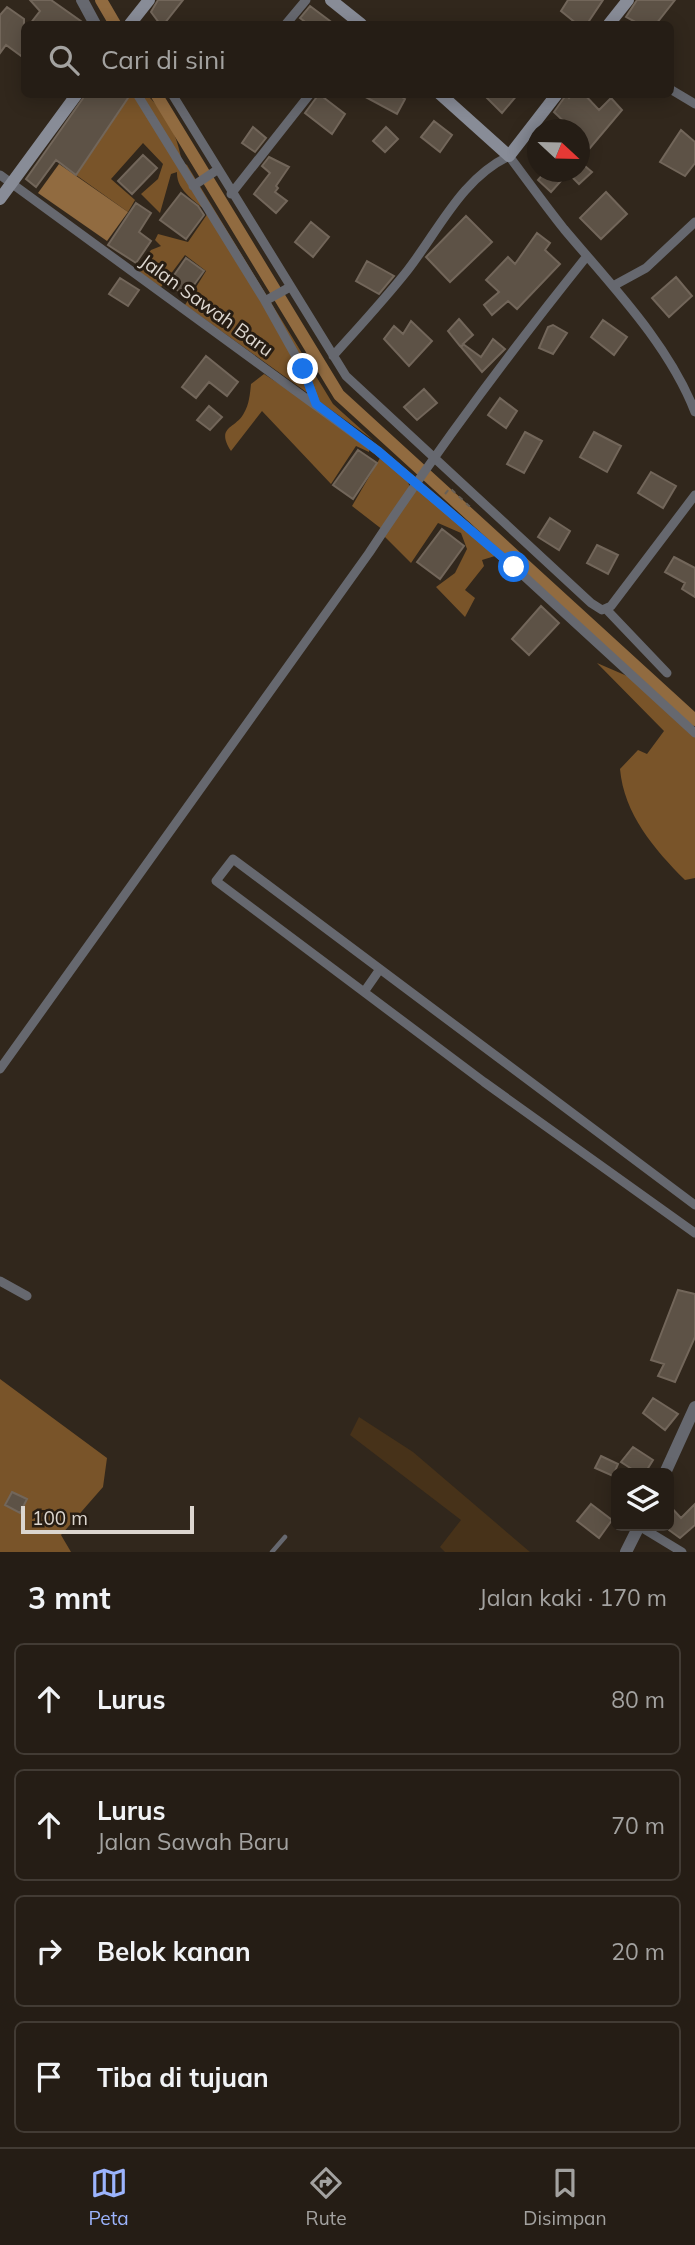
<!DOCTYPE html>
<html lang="id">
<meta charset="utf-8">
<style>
:root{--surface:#251d15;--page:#2d261e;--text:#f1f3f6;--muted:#a3a2a0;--line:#423b34;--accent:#9cb4fd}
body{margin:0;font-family:Mulish,sans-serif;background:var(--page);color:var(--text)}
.controls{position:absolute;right:21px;bottom:21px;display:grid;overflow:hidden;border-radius:10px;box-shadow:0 4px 18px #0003}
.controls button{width:63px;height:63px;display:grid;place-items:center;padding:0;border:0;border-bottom:2px solid var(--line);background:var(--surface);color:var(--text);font:35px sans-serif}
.compass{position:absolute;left:527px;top:119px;width:63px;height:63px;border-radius:50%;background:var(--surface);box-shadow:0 4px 18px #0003;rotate:112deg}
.scale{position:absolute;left:21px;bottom:18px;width:173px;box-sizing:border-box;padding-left:7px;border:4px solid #dcd6cf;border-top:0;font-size:19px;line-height:24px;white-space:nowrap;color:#dcd6cf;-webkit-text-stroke:5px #271d13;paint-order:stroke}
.stop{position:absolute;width:21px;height:21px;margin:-16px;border:5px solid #1a73e8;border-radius:50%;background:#fff}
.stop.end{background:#1a73e8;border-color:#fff;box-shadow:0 2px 7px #0008}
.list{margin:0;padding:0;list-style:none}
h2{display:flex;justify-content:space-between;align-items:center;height:91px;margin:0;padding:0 28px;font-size:30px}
h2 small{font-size:23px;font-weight:400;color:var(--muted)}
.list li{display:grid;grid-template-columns:46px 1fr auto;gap:21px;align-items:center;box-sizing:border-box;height:112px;margin:0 14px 14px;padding:0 14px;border:2px solid var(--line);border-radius:10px}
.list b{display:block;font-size:26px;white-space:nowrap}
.list p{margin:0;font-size:23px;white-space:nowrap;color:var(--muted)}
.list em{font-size:23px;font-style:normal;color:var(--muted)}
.icon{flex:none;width:38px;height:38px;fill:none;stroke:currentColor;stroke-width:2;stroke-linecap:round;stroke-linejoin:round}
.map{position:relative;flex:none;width:695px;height:1552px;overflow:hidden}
.search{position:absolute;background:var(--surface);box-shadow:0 4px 18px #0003;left:21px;right:21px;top:21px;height:77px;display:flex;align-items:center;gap:18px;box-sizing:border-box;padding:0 24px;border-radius:10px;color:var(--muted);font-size:26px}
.sheet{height:595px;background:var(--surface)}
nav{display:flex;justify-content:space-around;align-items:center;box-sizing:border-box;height:98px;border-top:2px solid var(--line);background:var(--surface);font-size:19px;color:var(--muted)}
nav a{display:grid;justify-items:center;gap:4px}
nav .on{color:var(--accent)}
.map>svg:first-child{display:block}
</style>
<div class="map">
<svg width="695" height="1552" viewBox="0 0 695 1552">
<rect width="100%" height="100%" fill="#31271c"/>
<path fill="#473219" d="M359,1417L413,1452L530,1552H445L440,1547L461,1520L350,1435Z"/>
<path fill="#795429" d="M130,95H147C168,115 177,135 182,162L187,165L333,404L373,440L185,305L206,271L185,255L161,287L136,270L151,250L161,246L155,240L158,234L188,242L208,213C196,201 176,191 177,172L171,174L160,213L141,194L158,179L163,164L143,143L111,179L135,200L128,212L76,175Z
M264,374L335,420L369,447V452L356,446L331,484L262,411L231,451C215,426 236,429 244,413C249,405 250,394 251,384Z
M380,458L408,481L410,489L417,488L495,556L482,560L484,566L465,590L475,598L465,617L436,587L455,573L467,549L461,533L438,523L411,563L382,534L383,530L352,506Z
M597,663L634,679L695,735V878L685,880C654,849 624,814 620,769L638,750L647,754L664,731Z
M0,1379L107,1458L103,1487L61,1535L71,1552H0Z"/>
<path fill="#916b40" d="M59,164L128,212L107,241L38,193Z"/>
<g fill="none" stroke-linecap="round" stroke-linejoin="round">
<path stroke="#916b40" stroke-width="12" d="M101,0L115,24
M156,94L339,395L695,720"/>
</g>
<path fill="#5d5246" stroke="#72665a" stroke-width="2" d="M30,0H51L85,24H30L40,11Z
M158,0H183L164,24H160L151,12Z
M568,0H603L587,24H577L561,11Z
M675,0L656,24H639L626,17L637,0Z
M310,6L334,24H308L300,18Z
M7,7L24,19V58L6,45L0,53V15Z
M86,94L130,95L76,175L56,160L36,187L26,179Z
M319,94L345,114L332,134L305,113Z
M360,94H397L405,99L397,114Z
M483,94H518L502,113Z
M573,94H584L599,110L611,98L622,110L579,161V130H573L554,112L566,95L569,98Z
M434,121L452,135L440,152L421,137Z
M253,127L266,138L255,152L242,143Z
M386,127L398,139L385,152L373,141Z
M681,130L695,142V163L685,176L660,162Z
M143,155L157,168L132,194L118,181Z
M269,157L289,167L276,186L278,188L275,192L287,201L276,213L254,194L270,173L262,166Z
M579,161L592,172L579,184L568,173L551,192L538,180L545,172H579Z
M606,192L627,214L601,239L580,218Z
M181,193L198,206L204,215L186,239L160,220Z
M136,203L151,213L139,232L151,241L136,263L108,245Z
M466,216L492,242L450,282L426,257Z
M311,222L329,237L313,257L295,242Z
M537,233L550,243L545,250L560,264L517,309L508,301L492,315L484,305L499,292L486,280L508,257L515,264Z
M186,258L204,271L186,296L168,284Z
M367,261L394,276L379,294L356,281Z
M676,277L692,296L669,317L652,298Z
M120,278L139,290L128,306L109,294Z
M459,319L473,335L463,344L481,357L493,339L505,349L482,372L461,347L463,345L460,346L448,331Z
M603,320L627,337L614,355L591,337Z
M411,321L432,341L409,366L384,339L394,326L403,334Z
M553,325L567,333L553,354L539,348L548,327Z
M206,356L238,382L227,396L209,382L196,398L182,387Z
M424,389L437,403L417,420L404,407Z
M500,398L517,411L506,428L488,415Z
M209,406L222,417L210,430L197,420Z
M525,432L542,441L524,473L507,464Z
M594,432L621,446L607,472L580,457Z
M358,450L377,463L353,499L333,485Z
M651,472L676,486L663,508L638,493Z
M550,518L570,531L559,550L538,537Z
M442,529L464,546L440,579L417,562Z
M597,545L618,555L608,574L587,563Z
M674,557L695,568V597L682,589L685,583L665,572Z
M541,606L559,623L529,655L512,639Z
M678,1290L695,1294V1337L675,1382L658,1376L664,1364L651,1360Z
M653,1398L678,1414L665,1430L643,1413Z
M633,1447L653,1460L645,1473H638L621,1462Z
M601,1456L618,1464L613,1476L595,1468Z
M12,1492L27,1499L20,1513L5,1505Z
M591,1504L612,1520L599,1538L577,1521Z
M695,1504V1525L680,1538L669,1530V1505L681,1518Z"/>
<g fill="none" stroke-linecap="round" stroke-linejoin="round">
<path stroke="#696056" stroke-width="2" stroke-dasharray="5 5" stroke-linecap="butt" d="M445,494L450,488L469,506L470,504"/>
<path stroke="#66686f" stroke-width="4.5" d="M272,1552L285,1537"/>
<path stroke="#66686f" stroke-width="9" d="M286,24L306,0
M670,89L695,104
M137,94L265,301L303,369L316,404
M172,94L346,376L591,603L602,610L611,606L695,495
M0,175L378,451L514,567L695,733
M193,186L217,170
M231,194L310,94
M613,286L646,268L695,222
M265,301L290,287
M333,356C358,328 384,300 407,271C439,230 461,179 509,156C527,180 545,205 564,229C611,285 668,343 695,412
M606,609L667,673
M364,992L380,969
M0,1069L369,553C437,450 510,352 587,256
M695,1205L233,859L216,881L484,1082L695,1233
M0,1281L27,1296
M639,1526L682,1552"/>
<path stroke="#66686f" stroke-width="12" d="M82,0L95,24
M665,1473L695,1407
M626,1552L639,1526"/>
<path stroke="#888c97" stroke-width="12" d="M331,0L361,24
M130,24L149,0
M609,24L628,0
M440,94L509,156L557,94
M0,199L77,94"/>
</g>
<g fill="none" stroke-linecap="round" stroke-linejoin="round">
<path stroke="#1a73e8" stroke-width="9" d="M303,369L316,404L378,451L514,567"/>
</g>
<g text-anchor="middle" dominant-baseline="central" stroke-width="6" stroke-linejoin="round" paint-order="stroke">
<g font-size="19" fill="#dcd6cf" stroke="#271d13">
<text transform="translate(207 305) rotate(36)">Jalan Sawah Baru</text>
</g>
</g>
</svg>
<div class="controls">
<button><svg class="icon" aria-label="layers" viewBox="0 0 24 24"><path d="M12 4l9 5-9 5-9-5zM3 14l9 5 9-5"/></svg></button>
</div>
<svg class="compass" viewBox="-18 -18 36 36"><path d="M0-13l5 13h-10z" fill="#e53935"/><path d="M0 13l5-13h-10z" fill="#a3a2a0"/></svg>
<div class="scale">100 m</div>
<div class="stop" style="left:514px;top:567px"></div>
<div class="stop end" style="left:303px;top:369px"></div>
<div class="search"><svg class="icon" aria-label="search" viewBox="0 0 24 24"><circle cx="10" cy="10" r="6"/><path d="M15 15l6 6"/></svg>Cari di sini</div>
</div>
<section class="sheet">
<h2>3 mnt<small>Jalan kaki · 170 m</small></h2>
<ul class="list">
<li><svg class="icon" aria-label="ahead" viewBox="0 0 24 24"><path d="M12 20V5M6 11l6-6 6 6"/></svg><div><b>Lurus</b></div><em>80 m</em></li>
<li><svg class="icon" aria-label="ahead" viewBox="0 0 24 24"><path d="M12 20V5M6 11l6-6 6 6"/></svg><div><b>Lurus</b><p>Jalan Sawah Baru</p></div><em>70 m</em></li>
<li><svg class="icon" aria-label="right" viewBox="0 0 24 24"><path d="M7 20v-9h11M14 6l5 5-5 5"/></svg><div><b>Belok kanan</b></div><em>20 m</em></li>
<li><svg class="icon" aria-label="arrive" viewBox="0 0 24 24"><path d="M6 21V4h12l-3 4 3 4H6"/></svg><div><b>Tiba di tujuan</b></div></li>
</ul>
</section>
<nav>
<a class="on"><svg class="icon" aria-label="map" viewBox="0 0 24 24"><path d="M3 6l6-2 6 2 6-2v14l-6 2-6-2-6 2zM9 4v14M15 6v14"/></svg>Peta</a>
<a><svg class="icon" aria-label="directions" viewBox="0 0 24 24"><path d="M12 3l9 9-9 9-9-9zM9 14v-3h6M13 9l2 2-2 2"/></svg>Rute</a>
<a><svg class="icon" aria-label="saved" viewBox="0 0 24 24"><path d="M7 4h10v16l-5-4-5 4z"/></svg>Disimpan</a>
</nav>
